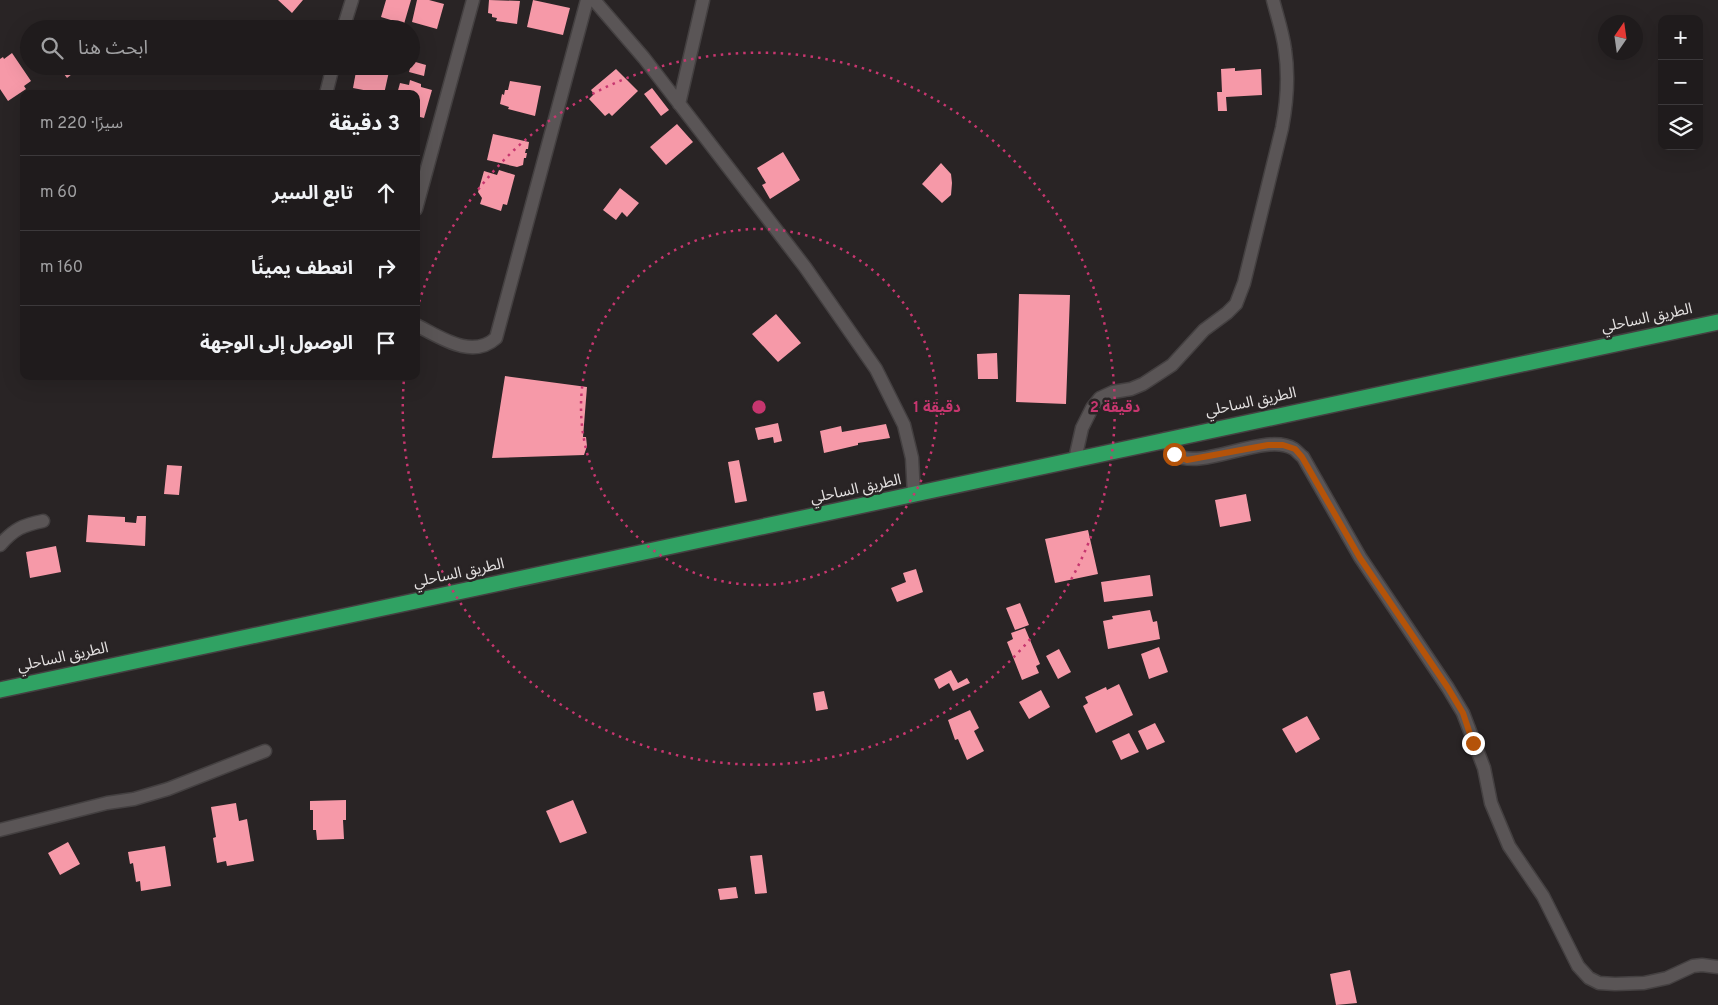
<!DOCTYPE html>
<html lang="ar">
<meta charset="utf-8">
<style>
:root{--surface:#1f1b1c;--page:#2c2829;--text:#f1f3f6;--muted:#a1a1a3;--line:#3c393b}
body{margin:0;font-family:Overpass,"Noto Sans Arabic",sans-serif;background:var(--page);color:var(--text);direction:rtl}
.controls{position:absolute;right:15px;top:15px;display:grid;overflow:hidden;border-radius:10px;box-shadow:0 5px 20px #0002}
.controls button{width:45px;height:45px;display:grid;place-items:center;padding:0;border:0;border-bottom:1px solid var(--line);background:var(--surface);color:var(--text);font:25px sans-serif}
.compass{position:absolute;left:1598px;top:15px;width:45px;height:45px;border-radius:50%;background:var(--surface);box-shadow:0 5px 20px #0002;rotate:13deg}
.stop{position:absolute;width:15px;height:15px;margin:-11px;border:4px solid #b45309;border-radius:50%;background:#fff}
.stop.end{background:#b45309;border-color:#fff;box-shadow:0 1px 5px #0008}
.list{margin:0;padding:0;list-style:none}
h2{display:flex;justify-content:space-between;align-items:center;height:65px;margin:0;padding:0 20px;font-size:21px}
h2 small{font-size:16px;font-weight:400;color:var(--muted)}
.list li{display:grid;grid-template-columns:32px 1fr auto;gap:15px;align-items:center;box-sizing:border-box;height:75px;padding:0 20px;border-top:1px solid var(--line)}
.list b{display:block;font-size:19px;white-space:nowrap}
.list em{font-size:16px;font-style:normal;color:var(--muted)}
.icon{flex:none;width:28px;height:28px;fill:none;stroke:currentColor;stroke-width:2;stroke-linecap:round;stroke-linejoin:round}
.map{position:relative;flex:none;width:1718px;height:1005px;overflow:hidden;direction:ltr}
.search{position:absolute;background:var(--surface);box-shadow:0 5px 20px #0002;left:20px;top:20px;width:400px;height:55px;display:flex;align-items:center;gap:12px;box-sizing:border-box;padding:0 18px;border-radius:28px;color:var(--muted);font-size:19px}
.panel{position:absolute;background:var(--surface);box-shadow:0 5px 20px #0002;left:20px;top:90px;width:400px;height:290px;border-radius:10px;direction:rtl}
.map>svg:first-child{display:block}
</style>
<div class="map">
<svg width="1718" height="1005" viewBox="0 0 1718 1005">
<rect width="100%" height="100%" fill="#292425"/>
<path fill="#f699a8" d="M278,0H303L292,13Z
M386,0H411L404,24L381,17Z
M417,0H429L444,4L437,29L412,22Z
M489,0L520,1L517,24L496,21L497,18L492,17V14L488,13Z
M533,0L570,8L563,35L527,27Z
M12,53L31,81L24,86L26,89L8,101L0,89V59L3,57L4,59Z
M412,61L426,65L424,76L409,72Z
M58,66H82L67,78Z
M357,66L390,67L384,94L353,88Z
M1235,68V71L1261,69L1262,95L1226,97L1227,111H1218L1217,92H1222L1221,69Z
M616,69L638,91L612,116L609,113L605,116L589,99L594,94L591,90Z
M410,80L421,84V87L432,90L424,118L416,116V94H397L400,83L409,85Z
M510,81L541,86L535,116L508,109L509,107L500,104L502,94L504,95L505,90H508Z
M652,88L669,110L661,116L644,94Z
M677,124L693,142L666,165L650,147Z
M493,134L529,142L528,149H526L525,153H527L526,158H524L523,165L517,167L487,160Z
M783,152L800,180L770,199L762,185L766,183L757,168Z
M941,163L951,174L952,183L951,195L942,203L922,184Z
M499,170L515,175L507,205L503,204L501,211L480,204L482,198L478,192L484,171L497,175Z
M620,188L639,203L627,217L622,212L616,220L603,210Z
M1019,294L1070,295L1066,404L1016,402Z
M776,314L801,343L778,362L752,334Z
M997,353L998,379H978L977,354Z
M505,376L587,387L583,437H586L587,446L584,455L492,458Z
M778,423L782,441L774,443L773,437L758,440L755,428Z
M886,424L890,438L858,443V445L824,453L820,431L841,426L842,432Z
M739,460L747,501L735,503L728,462Z
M167,465L182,466L179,495L164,494Z
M1246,494L1251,521L1220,527L1215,500Z
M88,515L125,517V522L136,523L137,516H146L145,546L86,542Z
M1088,530L1098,574L1055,583L1045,539Z
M56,546L61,572L30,578L26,552Z
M916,569L923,592L897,602L891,588L906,582L903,573Z
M1150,575L1153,596L1104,602L1101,582Z
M1020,603L1029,625L1015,630L1006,608Z
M1150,610L1153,622L1157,621L1160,639L1108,649L1103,621L1113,619L1112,616Z
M1025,628L1040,664L1036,666L1039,673L1022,680L1007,642L1013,639L1011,633Z
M1159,647L1168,672L1149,679L1141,654Z
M1059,649L1071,672L1058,679L1046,656Z
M951,670L958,683L967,678L970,683L953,691L949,683L939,689L934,679Z
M1119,684L1133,715L1096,733L1083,706L1088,703L1085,697L1106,687L1107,690Z
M1041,690L1050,707L1029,719L1019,702Z
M824,691L828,709L816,711L813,693Z
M970,710L979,728L974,731L984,751L967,760L958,739L955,740L948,720Z
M1307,716L1320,739L1296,753L1282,729Z
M1155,723L1165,742L1147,750L1138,731Z
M1129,733L1139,752L1121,760L1112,741Z
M346,800V820H343L344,839L317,840L316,830H313V810H310V801Z
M573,800L587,833L560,843L546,811Z
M236,803L239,821L247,819L254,861L227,866L226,861L217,863L213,838L216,837L211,807Z
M68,842L80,864L60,875L48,853Z
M165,846L171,886L141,891L140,881L136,882L133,863L130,864L128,852Z
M762,855L767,893L755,894L750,856Z
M736,887L738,898L720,900L718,889Z
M1350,970L1357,1003L1336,1005L1330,974Z"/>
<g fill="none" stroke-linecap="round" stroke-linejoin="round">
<g stroke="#444041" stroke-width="15">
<path id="street" d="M594,0L644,58L805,267L876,369L904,425L912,458L914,495
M343,29L352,0
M326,94L333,66
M679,104L703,0
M416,209L473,0
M416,325C440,337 472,360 496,338L587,0
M1165,439C1168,444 1171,452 1176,455C1202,471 1266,431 1294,449C1297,451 1300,455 1303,457L1360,557L1448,688L1463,713L1484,768L1491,803L1509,846L1543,896L1578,966L1589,978L1599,983L1615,984L1644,983L1667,978L1693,966L1702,965L1718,967
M1075,459L1082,428L1092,408L1100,398L1113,392L1131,389L1143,384L1172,365L1204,330L1227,313L1236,304L1244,283L1282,128C1287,102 1289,76 1285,50C1283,33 1277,16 1273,0
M0,545C14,529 23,525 43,521
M0,830L107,803L134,799L168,789L265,751"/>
</g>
<g stroke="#444041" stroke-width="18">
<path id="highway" d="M0,690L1718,322"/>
</g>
<use href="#street" stroke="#5a5556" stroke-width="12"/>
<use href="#highway" stroke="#30a263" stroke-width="15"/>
</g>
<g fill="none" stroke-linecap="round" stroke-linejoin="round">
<path stroke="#b45309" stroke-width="6" d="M1174,454L1187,460L1268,445H1283L1295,449L1302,457L1360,558L1448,688L1463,713L1473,743"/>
</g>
<g fill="none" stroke="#c7366f" stroke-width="2.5" stroke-dasharray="2.5 5">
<circle cx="759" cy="407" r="178"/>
<path d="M417 309A356 356 0 1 1 404 379"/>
</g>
<g text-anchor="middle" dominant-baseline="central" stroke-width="5" stroke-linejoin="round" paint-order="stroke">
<g font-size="15" fill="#e4e1e1" stroke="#292425">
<text transform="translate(1647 319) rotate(-12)">الطريق الساحلي</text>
<text transform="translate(1251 403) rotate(-12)">الطريق الساحلي</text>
<text transform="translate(856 490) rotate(-12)">الطريق الساحلي</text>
<text transform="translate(459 574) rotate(-12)">الطريق الساحلي</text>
<text transform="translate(63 658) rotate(-12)">الطريق الساحلي</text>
</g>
</g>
<circle cx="759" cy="407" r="8" fill="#c7366f" stroke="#292425" stroke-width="2.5"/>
<g font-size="15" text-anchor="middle" font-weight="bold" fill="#c7366f" stroke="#292425" stroke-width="5" stroke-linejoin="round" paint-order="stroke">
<text x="937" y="412">1 دقيقة</text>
<text x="1115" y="412">2 دقيقة</text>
</g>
</svg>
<div class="controls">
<button>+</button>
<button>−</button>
<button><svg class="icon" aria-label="layers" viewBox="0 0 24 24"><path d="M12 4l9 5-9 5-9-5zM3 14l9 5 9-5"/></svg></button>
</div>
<svg class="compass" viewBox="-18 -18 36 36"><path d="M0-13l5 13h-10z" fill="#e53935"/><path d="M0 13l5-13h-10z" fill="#a1a1a3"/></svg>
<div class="stop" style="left:1174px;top:454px"></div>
<div class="stop end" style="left:1473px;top:743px"></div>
<div class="search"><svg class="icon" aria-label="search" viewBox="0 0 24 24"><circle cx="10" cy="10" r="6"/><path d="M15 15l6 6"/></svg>ابحث هنا</div>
<section class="panel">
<h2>3 دقيقة<small>سيرًا · 220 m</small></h2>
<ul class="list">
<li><svg class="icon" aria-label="ahead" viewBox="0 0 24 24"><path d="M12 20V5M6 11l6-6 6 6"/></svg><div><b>تابع السير</b></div><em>60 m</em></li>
<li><svg class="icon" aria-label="right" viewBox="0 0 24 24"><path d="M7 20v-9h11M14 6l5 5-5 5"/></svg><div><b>انعطف يمينًا</b></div><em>160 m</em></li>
<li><svg class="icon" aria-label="arrive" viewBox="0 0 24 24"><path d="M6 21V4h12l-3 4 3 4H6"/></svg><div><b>الوصول إلى الوجهة</b></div></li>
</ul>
</section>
</div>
